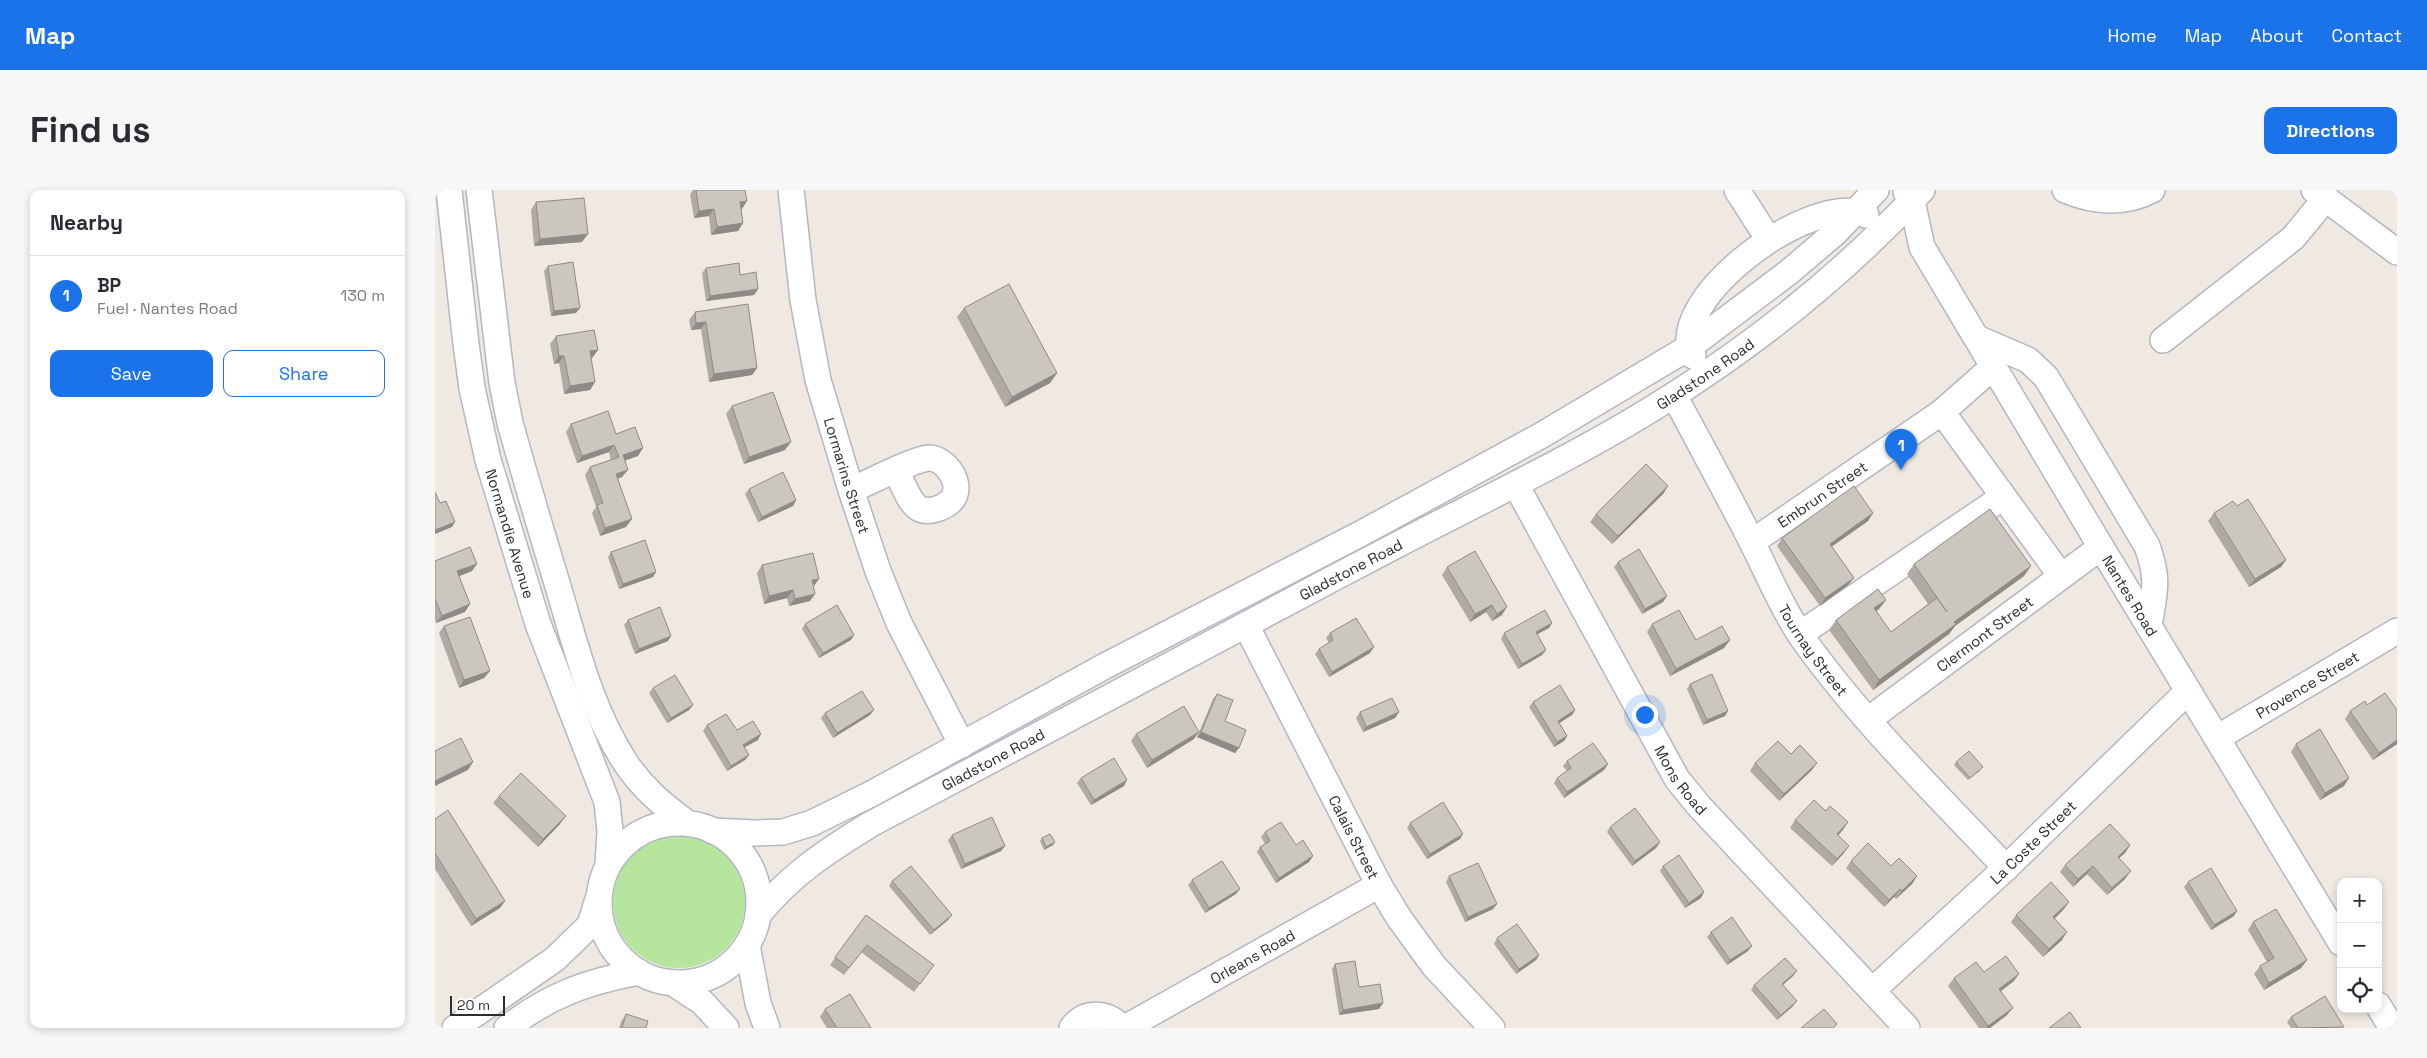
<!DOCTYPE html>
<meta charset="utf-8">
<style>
:root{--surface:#fff;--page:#f7f7f7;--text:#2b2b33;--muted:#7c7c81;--line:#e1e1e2;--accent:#1a73e8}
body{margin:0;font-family:"Space Grotesk",sans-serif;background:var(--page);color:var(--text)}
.controls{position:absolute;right:15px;bottom:15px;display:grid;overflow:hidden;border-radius:10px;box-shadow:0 2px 8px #0003}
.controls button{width:45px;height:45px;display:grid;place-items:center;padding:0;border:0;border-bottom:1px solid var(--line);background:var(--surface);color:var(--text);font:25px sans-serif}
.scale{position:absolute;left:15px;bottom:12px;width:55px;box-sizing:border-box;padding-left:5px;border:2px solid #2e2e2e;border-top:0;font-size:14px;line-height:18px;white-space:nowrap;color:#2e2e2e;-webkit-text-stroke:4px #fff;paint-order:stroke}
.you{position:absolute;left:1209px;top:524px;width:18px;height:18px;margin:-12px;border:4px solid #fff;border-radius:50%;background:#1a73e8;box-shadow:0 0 0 8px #1a73e833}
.badge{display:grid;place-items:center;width:32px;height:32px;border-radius:50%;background:var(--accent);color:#fff;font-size:16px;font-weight:700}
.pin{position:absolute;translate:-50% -41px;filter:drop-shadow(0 1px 2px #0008)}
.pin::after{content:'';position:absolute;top:26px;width:18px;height:15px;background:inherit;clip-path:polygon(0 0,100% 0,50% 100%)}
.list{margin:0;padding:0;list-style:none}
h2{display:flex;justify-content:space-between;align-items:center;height:65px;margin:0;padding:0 20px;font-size:21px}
h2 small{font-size:16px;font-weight:400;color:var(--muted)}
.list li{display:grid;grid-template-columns:32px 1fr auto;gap:15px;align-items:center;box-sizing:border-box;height:80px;padding:0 20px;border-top:1px solid var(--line)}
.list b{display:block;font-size:19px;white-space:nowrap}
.list p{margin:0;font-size:16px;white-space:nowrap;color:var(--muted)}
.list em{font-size:16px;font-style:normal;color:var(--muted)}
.actions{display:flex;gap:10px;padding:15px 20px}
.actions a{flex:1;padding:11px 0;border:1px solid var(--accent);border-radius:10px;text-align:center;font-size:18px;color:var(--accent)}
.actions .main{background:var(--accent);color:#fff}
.icon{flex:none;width:28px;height:28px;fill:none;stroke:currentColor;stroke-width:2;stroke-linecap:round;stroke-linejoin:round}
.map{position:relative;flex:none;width:1962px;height:838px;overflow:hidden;border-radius:10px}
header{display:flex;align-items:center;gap:30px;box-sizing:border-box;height:70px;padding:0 25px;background:var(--accent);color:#fff}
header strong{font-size:24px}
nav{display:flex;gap:28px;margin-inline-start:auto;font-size:18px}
.intro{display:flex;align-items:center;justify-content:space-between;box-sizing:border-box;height:120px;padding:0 30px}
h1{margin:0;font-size:35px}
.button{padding:12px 22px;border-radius:10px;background:var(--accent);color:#fff;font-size:18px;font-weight:700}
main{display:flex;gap:30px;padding:0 30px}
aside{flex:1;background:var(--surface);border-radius:10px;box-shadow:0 2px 8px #0003}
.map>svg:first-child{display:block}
</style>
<header>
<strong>Map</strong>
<nav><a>Home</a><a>Map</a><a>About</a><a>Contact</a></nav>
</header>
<div class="intro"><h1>Find us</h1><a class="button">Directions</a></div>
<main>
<aside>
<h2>Nearby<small></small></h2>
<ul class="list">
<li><span class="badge">1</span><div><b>BP</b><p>Fuel · Nantes Road</p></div><em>130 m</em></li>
</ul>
<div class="actions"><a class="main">Save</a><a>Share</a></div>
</aside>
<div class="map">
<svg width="1962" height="838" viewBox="0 0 1962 838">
<rect width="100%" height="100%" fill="#efe9e1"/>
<path fill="#b6e59e" d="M178 712a66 66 0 1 1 132 0a66 66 0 1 1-132 0Z"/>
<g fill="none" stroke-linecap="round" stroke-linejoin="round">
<g stroke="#b4b7c1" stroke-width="28">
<g id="minor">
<path id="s1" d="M14,0L31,154L37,198L53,270L103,434L172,612L175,641L173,675"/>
<path d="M44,0L67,193L75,233C91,290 108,347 125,403C142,461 157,521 190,572C207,598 228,615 252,633"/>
<path id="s2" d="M356,0L368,110L383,190L416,300L443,381L464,433L527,555"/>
<path d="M1302,0L1332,47"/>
<path d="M1630,0C1659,12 1688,15 1717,0"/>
<path d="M1879,0L1962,62"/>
<path id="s3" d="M1471,2L1477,11L1487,57L1666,357L1906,753"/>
<path d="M1542,148L1593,170L1611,187L1712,356C1724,389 1720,401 1714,435"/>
<path d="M1728,150L1858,48L1891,8"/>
<path d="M1258,166C1228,110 1378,0 1431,25"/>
<path id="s4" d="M1239,205C1265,254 1292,303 1317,352C1333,384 1346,416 1366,446C1425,530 1501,603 1571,678"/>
<path d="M1507,222L1626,386"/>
<path id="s5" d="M1081,295L1242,589L1264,616L1472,838"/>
<path d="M416,300C433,293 479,269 494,268C509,268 525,289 520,304C517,316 492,326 482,317C473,310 467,291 461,281"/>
<path id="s6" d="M1317,352L1507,222L1559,176"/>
<path id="s7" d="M811,435L944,695L964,728L999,776L1057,838"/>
<path d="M1365,444L1568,307"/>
<path id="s8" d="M1433,530L1666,357"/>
<path id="s9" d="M1782,548L1962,441"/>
<circle cx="244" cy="713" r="80"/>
<path d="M278,641L318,643L348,642L377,633L436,604L670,476L927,343L1107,245L1253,158L1354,82L1401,42L1441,0"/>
<path id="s10" d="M323,725C356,684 392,661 436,634C609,542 782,449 956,358C1051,308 1149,263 1239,205C1330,147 1414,78 1487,0"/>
<path d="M312,755L323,813L332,838"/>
<path d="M238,793L267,812L291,838"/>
<path id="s11" d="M1438,800L1571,678L1753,501"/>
<path d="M1943,815L1957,838"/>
<path d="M20,838L120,769L155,735L163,709"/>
<path d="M72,838C115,805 151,792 204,782"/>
<path d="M637,838C650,820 673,822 687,838"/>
<path id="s12" d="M690,838L944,695"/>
</g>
</g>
<use href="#minor" stroke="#fff" stroke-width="25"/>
</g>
<path fill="#afaba4" d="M258,0H310L307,19H306L308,33L303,41L276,45L274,26L259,28L255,4Z
M101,12L147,52L99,56L96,20Z
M113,76L141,123L116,126L109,81Z
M271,78L305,85L323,99L319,105L271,111L267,83Z
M529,118L622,183L615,193L570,217L522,127Z
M260,122L322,178L317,185L274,192L266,139L256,140L254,130Z
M121,146L163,160L157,168H156L160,192L155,200L129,204L124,173L119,174L115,154Z
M297,216L350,260L309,274L291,224Z
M136,234L181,244L203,266L190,270L187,287L182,289L191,337L165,346L157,323L161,317L150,285L155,277L176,270L174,262L142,273L131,242Z
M1233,296L1228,304L1177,354L1155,332L1161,324Z
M314,299L361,310L358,316L323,332L310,304Z
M1802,316L1851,370L1846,377L1814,397L1773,331L1779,323Z
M1438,323L1433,331L1396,357L1419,388L1413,395L1385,416L1342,356L1347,348Z
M1040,361L1067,425L1057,431L1051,422L1035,432L1007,385L1012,377Z
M176,362L218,387L184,399L173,367Z
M0,371L37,381L24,386L30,422L1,433L0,430Z
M1183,372L1232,406L1228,412L1207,424L1179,377Z
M1479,374L1589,386L1520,436L1514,444L1438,500L1394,440L1401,430L1451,410L1444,419L1441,421L1456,442L1493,414L1472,384Z
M327,375L379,396L375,411L354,416L352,408L329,414L322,383Z
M193,430L233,451L200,464L189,435Z
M1117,433L1114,438L1102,444L1111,460L1107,465L1083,479L1066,449L1069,443Z
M370,434L416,450L384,468L367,439Z
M1217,434L1261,450H1295L1289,458L1235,486L1212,442Z
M9,436L55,481L49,488L24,498L4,443Z
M895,443L935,463L894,487L880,464L884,459L894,453L891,448Z
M1255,494L1290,526L1268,535L1252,499Z
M218,498L258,515L254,520L232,533L214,503Z
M782,504L790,531L804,558L800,563L762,547L778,509Z
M1098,512L1140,520L1137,525L1124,533L1132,546L1129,551L1119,557L1094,517Z
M1932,515L1962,520V554L1938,570L1910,529L1915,521Z
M925,522H964L960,528L928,542L921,528Z
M390,523L435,525L398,548L386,528Z
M272,535L302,540L323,550L309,557L314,565L310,570L292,581L268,541Z
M701,544L759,549L712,578L696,551Z
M1861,554L1909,596L1885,610L1856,562Z
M1356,564L1377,580L1344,611L1315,581L1320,573Z
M1132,571L1173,574L1169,580L1129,608L1119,593L1122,588L1132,581L1128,576Z
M1521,572L1546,580L1533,590L1519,575Z
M646,588L692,590L689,596L656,615L642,593Z
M64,606L125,634L103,657L58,613Z
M1391,621L1413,632L1403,645L1409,663L1397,676L1355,638L1360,630Z
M0,629L65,718L36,736L0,679Z
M975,633L1025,649L992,669L972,638Z
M1175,637L1225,652L1221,658L1197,676L1172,642Z
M830,642L861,655L878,666L874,672L841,693L822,662L825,657L830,654L826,647Z
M517,645L566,661L526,679L513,650Z
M607,648L618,655L609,660L605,651Z
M1695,655L1690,663L1684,668L1690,689L1672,705L1652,684L1638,697L1625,682L1630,675Z
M1416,671L1456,676L1482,686L1477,694L1461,709L1459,707L1449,717L1411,678Z
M1228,676L1266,708L1250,718L1225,681Z
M1014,686L1062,714L1058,719L1030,732L1011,692Z
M757,690L801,704L770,723L753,695Z
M457,691L513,730L495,745L454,696Z
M1753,692L1799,726L1776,740L1749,697Z
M1634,712L1629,719L1619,729L1627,750L1608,767L1576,732L1581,725Z
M431,725L499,775L479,802L426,762L409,785L395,775Z
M1818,732L1872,770L1866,778L1829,800L1819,784L1825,776L1832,772L1813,740Z
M1276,742L1313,761L1292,775L1272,747Z
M1062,748L1104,765L1101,770L1081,784L1059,754Z
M900,774L924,797L944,819L904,825L897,779Z
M1362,781L1358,786L1348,795L1358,816L1342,830L1316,800L1319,795Z
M1549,782L1579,791L1566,801L1572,825L1555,838H1544L1513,796L1519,788Z
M390,819L436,838H392L385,827Z
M191,824L211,838H184L186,832Z
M1856,827L1909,838H1856L1852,832Z"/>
<path fill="#8e8b86" d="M312,11L307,19L300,20L305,12Z
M279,19L274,26L259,28L264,21Z
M308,33L303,41L276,45L282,37Z
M153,44L147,52L99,56L105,49Z
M323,99L319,105L271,111L275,106Z
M145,118L141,123L116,126L119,121Z
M271,132L266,139L256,140L261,133Z
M163,160L157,168L149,169L155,161Z
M124,166H129L124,173L119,174Z
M322,178L317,185L274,192L279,184Z
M622,183L615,193L570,217L577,207Z
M160,192L155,200L129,204L135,196Z
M356,252L350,260L309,274L314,267Z
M179,255L174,262L142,273L147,266Z
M208,258L203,266L183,273L188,265Z
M193,280L187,287L175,291L181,284Z
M1233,296L1228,304L1177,354L1183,346Z
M361,310L358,316L323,332L327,327Z
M1438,323L1433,331L1389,362L1395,354Z
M197,329L191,337L165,346L170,338Z
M20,332L17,337L0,344V340Z
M1851,370L1846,377L1814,397L1820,389Z
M42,374L37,381L17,389L22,381Z
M1596,376L1589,386L1520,436L1514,444L1438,500L1444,490L1519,432Z
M221,382L218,387L184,399L188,394Z
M1419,388L1413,395L1385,416L1390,408Z
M384,389L379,396L377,390Z
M358,400L352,408L329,414L334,406Z
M380,404L375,411L354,416L360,409Z
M1232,406L1228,412L1207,424L1210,419Z
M1451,410L1444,419L1432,428L1439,418Z
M35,414L30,422L1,433L7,426Z
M1057,415L1051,422L1035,432L1040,424Z
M1072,417L1067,425L1057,431L1062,424Z
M1117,433L1114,438L1097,447L1101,442Z
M419,445L416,450L384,468L388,463Z
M236,446L233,451L200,464L204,459Z
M1295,450L1289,458L1235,486L1241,479Z
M939,457L935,463L894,487L897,482Z
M1111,460L1107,465L1083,479L1087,474Z
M55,481L49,488L24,498L29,490Z
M258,515L254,520L232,533L236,528Z
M439,520L435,525L398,548L402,543Z
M1140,520L1137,525L1120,536L1123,531Z
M1293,521L1290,526L1268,535L1272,530Z
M964,522L960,528L928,542L931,537Z
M764,542L759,549L712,578L717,570Z
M766,542L804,558L800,563L762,547Z
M326,544L323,550L305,560L308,555Z
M1132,546L1129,551L1119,557L1122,552Z
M1962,550V554L1938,570L1944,563Z
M314,565L310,570L292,581L296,576Z
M38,572L33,580L0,596V591Z
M1382,573L1377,580L1344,611L1349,604Z
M1173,574L1169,580L1129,608L1132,602Z
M1914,588L1909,596L1885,610L1890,603Z
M692,590L689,596L656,615L659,610Z
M131,626L125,634L103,657L108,649Z
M1413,632L1408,640L1397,652L1402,644Z
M1028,644L1025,649L992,669L995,664Z
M620,652L618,655L609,660L611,657Z
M1225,652L1221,658L1197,676L1200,671Z
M1695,655L1690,663L1677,674L1683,667Z
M570,656L566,661L526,679L530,674Z
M1414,656L1409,663L1397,676L1402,669Z
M878,666L874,672L841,693L844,688Z
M1658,676L1652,684L1638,697L1643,689Z
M1696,681L1690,689L1672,705L1677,698Z
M1482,686L1477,694L1461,709L1467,701Z
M805,699L801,704L770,723L774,718Z
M1465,699L1459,707L1449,717L1454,710Z
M1269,702L1266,708L1250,718L1254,713Z
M70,711L65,718L36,736L41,729Z
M1634,712L1629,719L1613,735L1618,727Z
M1062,714L1058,719L1030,732L1033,727Z
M1802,721L1799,726L1776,740L1779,735Z
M517,725L513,730L495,745L499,740Z
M1632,742L1627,750L1608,767L1614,759Z
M1317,756L1313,761L1292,775L1295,770Z
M1104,765L1101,770L1081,784L1084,779Z
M1872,770L1866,778L1829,800L1834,793Z
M1362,781L1358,786L1343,799L1347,794Z
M1584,784L1579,791L1559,806L1564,799Z
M1362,811L1358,816L1342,830L1346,825Z
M948,813L944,819L904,825L908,820Z
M1578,818L1572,825L1555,838H1551L1553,836Z"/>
<path fill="#cbc7bf" stroke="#8e8b86" d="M261,0H310L312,11L305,12L308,33L282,37L279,19L264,21Z
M149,8L153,44L105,49L101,12Z
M138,72L145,118L119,121L113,76Z
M304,73L305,85L321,82L323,99L275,106L271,78Z
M574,94L622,183L577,207L529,118Z
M313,114L322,178L279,184L271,132L261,133L260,122Z
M159,140L163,160L155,161L160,192L135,196L129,166H124L121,146Z
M338,202L356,252L314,267L297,216Z
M173,221L181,244L200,237L208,258L188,265L193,280L181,284L197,329L170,338L162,315L168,313L155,277L184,267L179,255L147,266L136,234Z
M1211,274L1233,296L1183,346L1161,324Z
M348,282L361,310L327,327L314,299Z
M1419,296L1438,323L1395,354L1419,388L1390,408L1347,348Z
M0,302L5,313L11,311L20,332L0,340Z
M1813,309L1851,370L1820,389L1779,323L1798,311L1802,316Z
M1555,319L1596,376L1519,432L1521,434L1444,490L1401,430L1443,399L1451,410L1439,418L1456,442L1502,408L1512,422L1479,374Z
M210,350L221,382L188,394L176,362Z
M35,357L42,374L22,381L35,414L7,426L0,409V371Z
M1204,359L1232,406L1210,419L1183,372Z
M1040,361L1072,417L1062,424L1057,415L1040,424L1012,377Z
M378,363L384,389L377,390L380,404L360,409L358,400L334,406L327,375Z
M402,415L419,445L388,463L370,434Z
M225,417L236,446L204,459L193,430Z
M1110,420L1117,433L1101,442L1111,460L1087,474L1069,443Z
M1244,420L1261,450L1287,436L1295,450L1241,479L1217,434Z
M35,427L55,481L29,490L9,436Z
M921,428L939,457L897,482L884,459L898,450L895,443Z
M1277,484L1293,521L1272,530L1255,494Z
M240,485L258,515L236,528L218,498Z
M1125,495L1140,520L1123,531L1132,546L1122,552L1098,512Z
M427,501L439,520L402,543L390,523Z
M1950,503L1962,520V550L1944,563L1915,521L1930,511L1932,515Z
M782,504L798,510L790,531L811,540L804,558L766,542Z
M957,508L964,522L931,537L925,522Z
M749,516L764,542L717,570L701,544Z
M291,524L302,540L318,531L326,544L308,555L314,565L296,576L272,535Z
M1885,539L1914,588L1890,603L1861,554Z
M26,548L38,572L0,591V561Z
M1343,551L1356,564L1365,555L1382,573L1349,604L1320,573Z
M1158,553L1173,574L1132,602L1122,588L1136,578L1132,571Z
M1534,561L1548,577L1535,588L1521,572Z
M679,568L692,590L659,610L646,588Z
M86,583L131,626L108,649L64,606Z
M1379,610L1391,621L1395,616L1413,632L1402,644L1414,656L1402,669L1360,630Z
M1008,612L1028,644L995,664L975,633Z
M1200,618L1225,652L1200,671L1175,637Z
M13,620L70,711L41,729L0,663V629Z
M557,627L570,656L530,674L517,645Z
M846,632L861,655L868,650L878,666L844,688L825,657L835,651L830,642Z
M1675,634L1695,655L1683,667L1696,681L1677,698L1658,676L1643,689L1630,675Z
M615,644L620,652L611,657L607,648Z
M1433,653L1456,676L1464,668L1482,686L1467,701L1465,699L1454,710L1416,671Z
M1244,665L1269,702L1254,713L1228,676Z
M787,671L805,699L774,718L757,690Z
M1043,673L1062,714L1033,727L1014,686Z
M476,676L517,725L499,740L457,691Z
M1776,678L1802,721L1779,735L1753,692Z
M1616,692L1634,712L1618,727L1632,742L1614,759L1581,725Z
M1841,719L1872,770L1834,793L1825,776L1839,768L1818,732Z
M431,725L499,775L485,794L432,755L414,778L400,767Z
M1297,727L1317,756L1295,770L1276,742Z
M1082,734L1104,765L1084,779L1062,748Z
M1571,766L1584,784L1564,799L1578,818L1553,836L1519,788L1541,772L1549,782Z
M1350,768L1362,781L1347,794L1362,811L1346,825L1319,795Z
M920,771L924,797L945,794L948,813L908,820L900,774Z
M415,804L436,838H402L390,819Z
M1890,806L1909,837L1863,838L1856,827Z
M1389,819L1402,834L1398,838H1366Z
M1635,822L1646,838H1614Z
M191,824L213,831L211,838H187Z"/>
<g text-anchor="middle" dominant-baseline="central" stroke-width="5" stroke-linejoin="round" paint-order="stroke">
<g font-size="15" fill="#2e2e2e" stroke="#fff">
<text stroke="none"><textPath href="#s10" startOffset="1094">Gladstone Road</textPath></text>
<text stroke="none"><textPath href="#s2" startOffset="292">Lormarins Street</textPath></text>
<text stroke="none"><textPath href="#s6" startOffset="85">Embrun Street</textPath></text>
<text stroke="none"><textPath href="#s1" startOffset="350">Normandie Avenue</textPath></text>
<text stroke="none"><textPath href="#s10" startOffset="689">Gladstone Road</textPath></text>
<text stroke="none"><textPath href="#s3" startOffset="464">Nantes Road</textPath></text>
<text stroke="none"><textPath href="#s8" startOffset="145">Clermont Street</textPath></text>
<text stroke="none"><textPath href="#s4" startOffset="291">Tournay Street</textPath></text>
<text stroke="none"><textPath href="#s9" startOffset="105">Provence Street</textPath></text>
<text stroke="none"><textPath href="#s10" startOffset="284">Gladstone Road</textPath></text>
<text stroke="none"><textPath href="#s5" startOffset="338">Mons Road</textPath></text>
<text stroke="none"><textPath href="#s7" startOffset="238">Calais Street</textPath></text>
<text stroke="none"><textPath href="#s11" startOffset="218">La Coste Street</textPath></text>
<text stroke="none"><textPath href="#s12" startOffset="146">Orleans Road</textPath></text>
</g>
</g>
</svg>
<div class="controls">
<button>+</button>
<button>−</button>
<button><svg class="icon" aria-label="locate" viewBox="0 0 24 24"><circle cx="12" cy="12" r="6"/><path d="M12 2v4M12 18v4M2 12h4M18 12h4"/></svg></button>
</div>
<div class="scale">20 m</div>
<div class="you"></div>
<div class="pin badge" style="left:1466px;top:280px">1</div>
</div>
</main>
